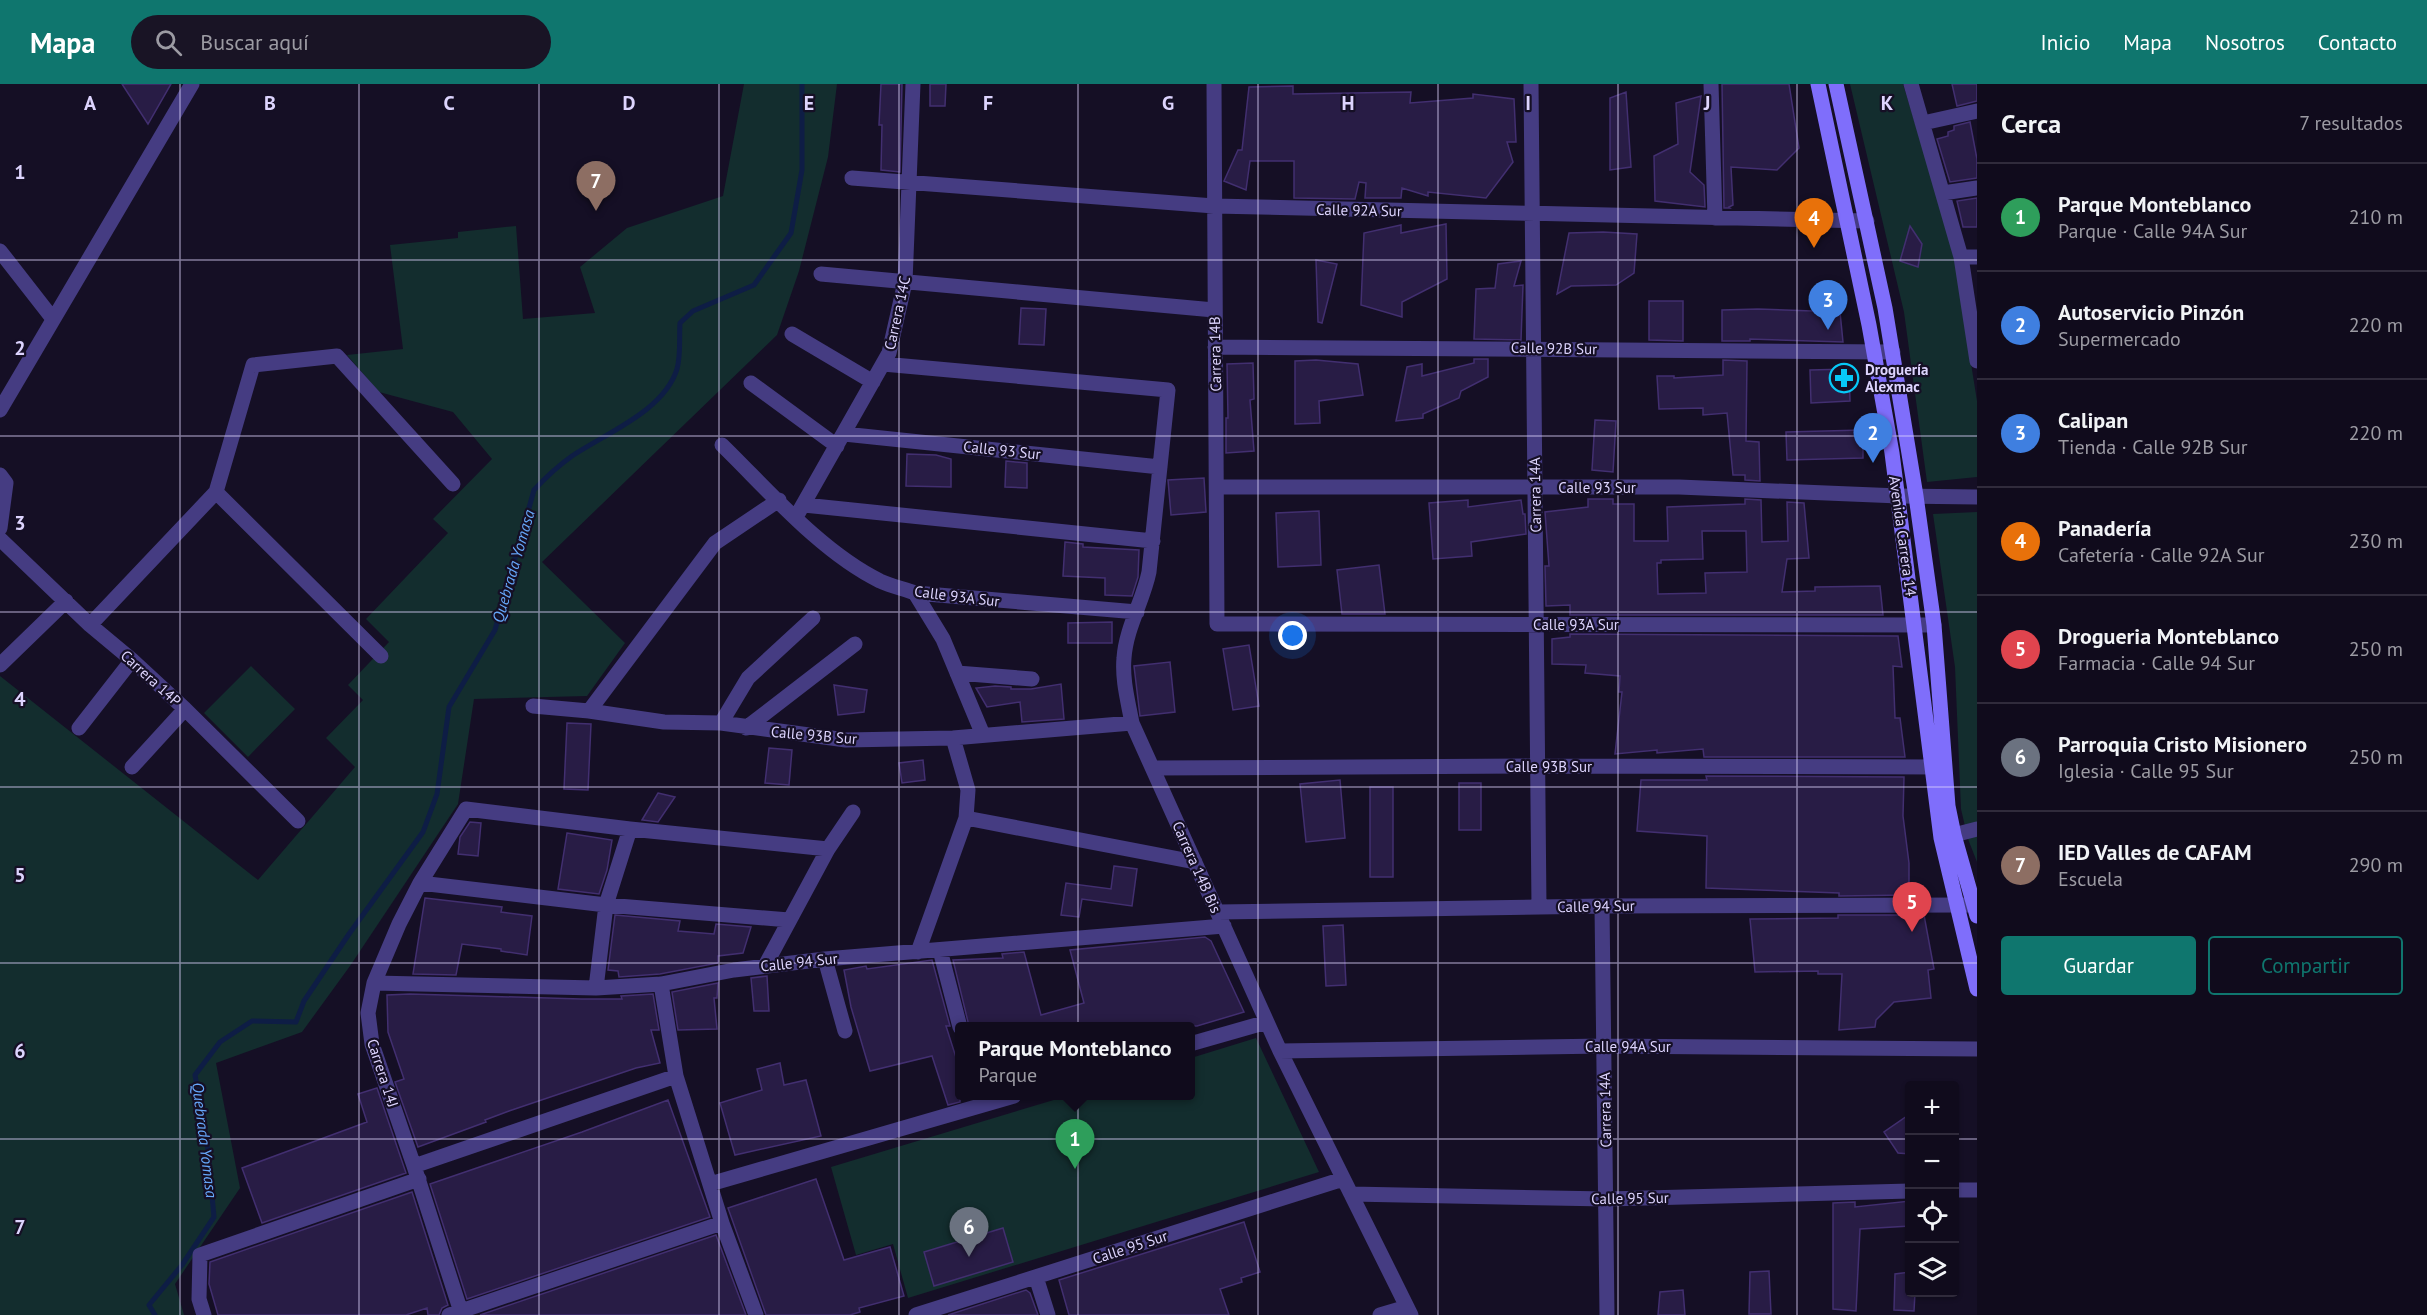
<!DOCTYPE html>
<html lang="es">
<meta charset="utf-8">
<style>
:root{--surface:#100b1c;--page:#191425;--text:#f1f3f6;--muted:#9c9ba3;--line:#302b3b;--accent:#0f766e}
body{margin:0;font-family:"PT Sans",sans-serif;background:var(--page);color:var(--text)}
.controls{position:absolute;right:18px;bottom:18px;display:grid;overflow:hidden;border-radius:6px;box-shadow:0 2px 4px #0004}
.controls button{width:54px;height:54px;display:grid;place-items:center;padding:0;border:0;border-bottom:2px solid var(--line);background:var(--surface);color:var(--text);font:30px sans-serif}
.you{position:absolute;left:1293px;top:552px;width:21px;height:21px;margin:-15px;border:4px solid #fff;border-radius:50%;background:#1a73e8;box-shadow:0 0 0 9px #1a73e833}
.badge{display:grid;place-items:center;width:39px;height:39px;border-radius:50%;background:var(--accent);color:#fff;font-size:20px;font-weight:700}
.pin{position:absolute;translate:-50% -50px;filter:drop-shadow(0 2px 3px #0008)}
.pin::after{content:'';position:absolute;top:32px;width:21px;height:18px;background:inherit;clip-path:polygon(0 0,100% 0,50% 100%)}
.popup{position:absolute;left:955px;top:938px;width:240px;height:78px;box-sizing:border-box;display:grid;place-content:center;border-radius:6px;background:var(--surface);filter:drop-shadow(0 2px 4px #0005);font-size:20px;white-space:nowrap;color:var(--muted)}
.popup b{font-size:22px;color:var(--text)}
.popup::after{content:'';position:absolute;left:50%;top:100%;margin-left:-12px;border:12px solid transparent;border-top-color:var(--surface)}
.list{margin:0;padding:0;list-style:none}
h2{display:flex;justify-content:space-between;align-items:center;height:78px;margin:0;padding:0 24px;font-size:26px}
h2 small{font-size:20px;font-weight:400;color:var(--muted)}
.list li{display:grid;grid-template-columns:39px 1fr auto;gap:18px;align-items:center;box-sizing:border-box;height:108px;padding:0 24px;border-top:2px solid var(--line)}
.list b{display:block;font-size:22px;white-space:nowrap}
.list p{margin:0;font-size:20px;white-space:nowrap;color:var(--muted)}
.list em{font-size:20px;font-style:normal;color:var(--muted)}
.actions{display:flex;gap:12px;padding:18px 24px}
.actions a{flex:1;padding:14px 0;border:2px solid var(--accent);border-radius:6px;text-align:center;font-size:21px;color:var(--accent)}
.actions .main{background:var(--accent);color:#fff}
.icon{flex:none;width:33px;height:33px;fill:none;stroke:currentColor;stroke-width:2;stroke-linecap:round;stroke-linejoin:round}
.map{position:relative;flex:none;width:1977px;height:1231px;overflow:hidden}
header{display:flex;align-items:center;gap:36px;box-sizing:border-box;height:84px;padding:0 30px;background:var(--accent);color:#fff}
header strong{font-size:28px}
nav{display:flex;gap:33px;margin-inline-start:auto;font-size:21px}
.search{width:420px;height:54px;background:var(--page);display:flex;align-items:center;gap:15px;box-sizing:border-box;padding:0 21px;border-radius:33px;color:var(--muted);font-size:22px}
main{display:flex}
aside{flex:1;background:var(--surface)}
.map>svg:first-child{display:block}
</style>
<header>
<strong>Mapa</strong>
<div class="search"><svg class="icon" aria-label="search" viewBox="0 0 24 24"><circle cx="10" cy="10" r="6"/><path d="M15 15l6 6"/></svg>Buscar aquí</div>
<nav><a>Inicio</a><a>Mapa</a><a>Nosotros</a><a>Contacto</a></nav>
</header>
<main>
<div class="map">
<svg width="1977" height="1231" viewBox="0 0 1977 1231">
<rect width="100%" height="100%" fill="#150f25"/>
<path fill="#132d2e" d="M744,0H837L828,73L799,187L777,251L542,478L625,559L587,612L474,615L458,720L350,882L302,948L216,979L240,1104L175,1200L184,1231H0V592L258,796L355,683L326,654L363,616L348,601L389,558L366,535L448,449L433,435L492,375L453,328L379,308L347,271L403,265L390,161L458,154V148L516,142L523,235L595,229L580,183L627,144L723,112Z
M1850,0H1903L1952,160L1977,317V393L1927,398L1904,228Z
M1977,428V778L1968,755L1961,725L1955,583L1933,430Z
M251,582L295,625L248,673L204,629Z
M1256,954L1319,1088L908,1214L893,1160L856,1171L831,1083L1067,1012H1190L1191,974Z"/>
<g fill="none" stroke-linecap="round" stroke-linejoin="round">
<path stroke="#0e1d45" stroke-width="5" d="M155,1231L149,1221L182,1181L214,1133L207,1057L195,991L220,958L252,937L296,938L304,917L349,850L423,748L437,710L449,623L495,546L534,406C546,393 558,382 572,372C606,349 664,327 677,285C681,271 679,254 680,239L693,227L754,201L791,149L802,86V0"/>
</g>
<path fill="#281c45" stroke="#422f70" stroke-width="1.5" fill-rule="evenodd" d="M122,0H171L148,40Z
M881,0H902L900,88L881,86L882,41H879Z
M930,0H946L945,22H930Z
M1722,0H1789L1799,64L1777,86L1731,83L1733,121L1729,123L1730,124H1724Z
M1952,0H1977V17L1957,22Z
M1293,2V10L1411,8L1410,19L1473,14V10L1514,15L1516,58H1507L1513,78L1486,114L1428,108V112L1402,104L1401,114H1365L1366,99L1359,98L1355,115L1294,114V77H1250L1246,106L1224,97L1238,66H1242L1249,3Z
M1626,8L1631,83L1610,86V14Z
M1701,12L1690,88L1704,101L1705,123L1655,117L1654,72L1678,60L1676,19Z
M1970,38L1977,75V94L1950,98L1937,55L1948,52V48L1954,46V42Z
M1977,114V143H1963L1957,117Z
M1446,140L1447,195L1402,218V233L1361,221L1364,149L1401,141V149Z
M1910,142L1922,160L1918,183L1900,177Z
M1603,148L1637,150L1634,189L1616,201L1571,202L1557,210L1569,149Z
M1316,176L1337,180L1322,239L1318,238Z
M1521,177L1514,202L1523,201L1521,256L1474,255L1476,205L1495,204L1498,180Z
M1649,217H1683V257L1649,256Z
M1021,224L1046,225L1044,261L1019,260Z
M1758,225L1840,228L1843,258L1750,255V257H1722V226Z
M1474,275H1488V293L1461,307L1459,314L1423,330V334L1396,337L1407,283L1422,280V292L1474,279Z
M1316,276L1358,280L1363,311L1319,317L1320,339L1295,340V277Z
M1723,276L1747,277L1746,357L1759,358L1760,397L1745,396V391H1733L1727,329L1703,331V324L1659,325L1657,292H1674V294L1723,291Z
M1253,279L1254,315L1250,316L1254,367L1226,369V334H1228L1227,280Z
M1849,285L1850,317L1811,319L1810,286Z
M1595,336L1616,337L1613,388L1592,386Z
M1863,346V374L1787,376L1786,348Z
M907,370L936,371L951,375V403L906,402Z
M1006,377L1027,379V404L1005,403Z
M1204,394L1206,428L1171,431L1168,396Z
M1588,415H1613V420H1634V457H1668L1667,423L1745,420V415L1761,416L1762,458L1788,457L1787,418L1804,419L1809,474L1787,475L1782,508L1815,507V503L1880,502L1883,531H1570V521L1546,522L1545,482H1549L1545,428L1588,423ZM1702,447H1746L1747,488L1705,489L1706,509L1658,510L1657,479H1661V476L1703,475Z
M1468,416V423L1521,416L1523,430H1525L1526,450L1471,458L1472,472L1433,475L1429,419Z
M1319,427L1321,481L1278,483L1276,429Z
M1065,458L1083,460V463L1139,466L1138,493L1132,512L1105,511V494L1063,492Z
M1379,481L1385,530H1342L1337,486Z
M1112,538V559H1068V539Z
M1570,550L1898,552L1902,583L1893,582L1895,634H1900L1905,673H1704L1703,665L1657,669V666L1615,670L1622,608H1619L1620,592L1585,589L1586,581L1552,580V555L1570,553Z
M1249,561L1259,622L1233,626L1223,565Z
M1170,578L1175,628L1140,632L1134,582Z
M1061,600L1064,635L1022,638L1020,618L987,623L976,604L995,602L1011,603V605H1031Z
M834,601L867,606L864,628L838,631Z
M567,639L591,640L588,706L564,705Z
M769,664L792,666L789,701L765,699Z
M923,676L925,696L902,699L899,679Z
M1706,692L1904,693L1903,732L1909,779V811L1839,812V809L1706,804L1707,752L1637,747L1641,696H1707Z
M1340,696L1345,754L1306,758L1300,700Z
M1459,699H1481V746H1459Z
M1370,703H1393V793H1370Z
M658,709L675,713L658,738L642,736Z
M470,738L481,739L478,772L458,770L460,753Z
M567,749L612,756L607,786L599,810L558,805Z
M1114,782L1137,785L1132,822L1082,815L1079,833L1061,831L1066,799L1111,805Z
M425,814L502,823L501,828L532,832L527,871L501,867V865L462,860L456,891L413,890Z
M615,831L680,837L678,847L714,850L716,840L751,843L743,869L718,872V879L660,890L619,893L618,887L608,886Z
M1838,831H1924L1934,885L1928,886L1931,914L1894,918L1876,936L1875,943L1839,946L1842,890H1818V887L1755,888L1750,835L1838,834Z
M1343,841L1346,901L1326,902L1323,842Z
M1205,853L1211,857L1244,928L1197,942H1017V939L1004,942H969L953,876L1003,874L1002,870L1024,868L1041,931L1084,919L1070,866Z
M932,876L950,942H946L960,986V1018L948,1021L932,972L870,987L851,923L844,886L866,882L867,885Z
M767,892L769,927H754L751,894Z
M718,899L717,914H714L717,945L678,946L672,908Z
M410,910L581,915H622L621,912L653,910L659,946H651L660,979L636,984L509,1027L485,1036L486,1038L418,1063L395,998L404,995L388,948L387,911Z
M780,979L784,1001L806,996L821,1052L735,1071L720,1019L762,1006L757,985Z
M377,1004L406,1089L262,1139L242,1084L367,1038L358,1010Z
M668,1016L710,1133L467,1215L430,1100L582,1048Z
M1910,1030V1070L1898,1069L1884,1048Z
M816,1095L844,1176L890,1163L904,1212L859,1224L860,1228L850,1231H766L728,1124Z
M412,1108L448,1221L442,1224L439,1231H428L427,1224L406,1231H218L209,1200L210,1178Z
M1910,1117V1142L1860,1145L1856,1227L1833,1225V1119L1855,1118V1123Z
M1244,1138L1260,1188L1241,1194L1242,1198L1220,1205L1229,1231H1069L1059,1196Z
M1003,1144L1013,1178L934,1202L924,1168Z
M716,1151L746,1231H480Z
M1769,1187L1771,1230H1749L1750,1188Z
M1910,1188V1209H1915L1914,1227L1894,1226L1895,1190Z
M1026,1206L1030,1209L1038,1231H948Z
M1683,1206L1685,1231H1658L1660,1208Z"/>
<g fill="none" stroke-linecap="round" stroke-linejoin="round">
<path stroke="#453c82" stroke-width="15" d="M1214,0L1217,540L1934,541
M1531,0L1539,823
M1711,0L1715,134
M1911,0L1961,173L1977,277
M1923,39L1977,27
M852,94L1214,122L1867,137
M1943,109L1977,104
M0,167L53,235
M1961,173H1977
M821,190L1214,226
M792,250L873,298
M1215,263L1893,268
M883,280L1168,306L1149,488C1143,517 1126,544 1124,574C1122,596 1128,617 1132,639L1280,967L1411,1231
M751,299L837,362
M0,326L192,0
M844,350L1160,383
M722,361C769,407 821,468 880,497C891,502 904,505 915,509L1137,528
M0,391L6,399L0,444
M1217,403H1679L1899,412
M216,408L381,572
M804,421L1153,457
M796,433L889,269L905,198L913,0
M0,455L90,541L132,576L185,625L298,737
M915,509L943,555L983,651
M90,541L216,408L253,281L337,272L453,400
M0,581L66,517
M957,589L1032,595
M533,622L589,627L664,638L721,639L846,656L953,654L1132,639
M589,627L715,459L779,416
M721,639L748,594L813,534
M79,644L132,576
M746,644L855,560
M132,683L185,625
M1153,684L1538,682L1944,683
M966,734L1195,778
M1942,754L1977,745
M420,799L606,821L789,836
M1602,822L1607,1231
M1218,828L1602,822L1968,821
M940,866L960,943
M918,868L966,734L968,706L953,654
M825,875L845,947
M765,882L828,765L853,728
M374,899L596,904L661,900L734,886L825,875L1224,842
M661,900L676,992L722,1139L756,1231
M596,904L606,821L630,745
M1190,960L1267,938
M1280,967L1604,962L1977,965
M414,1082L676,992
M710,1100L1014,1012
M1954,1106H1977
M1351,1110L1607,1115L1910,1107
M1036,1193L1048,1231
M204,1231L199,1215L200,1171L419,1095
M449,1231L722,1139
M462,1231L414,1082L372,960L368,929L374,899L399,840L420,799L466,725L630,745L828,765
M916,1231L1343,1095
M1380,1231L1407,1223"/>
<path stroke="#453c82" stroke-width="15" d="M1899,412L1977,413"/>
<path stroke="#7f6efb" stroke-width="15" d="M1818,0L1869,241L1892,369L1941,754L1977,905
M1836,0L1885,224L1916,412L1934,541L1948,722L1954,751L1977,832"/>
</g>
<path fill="none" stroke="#ddd4fe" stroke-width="1.5" stroke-opacity="0.55" d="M180,0V1231M359,0V1231M539,0V1231M719,0V1231M899,0V1231M1078,0V1231M1258,0V1231M1438,0V1231M1618,0V1231M1797,0V1231M0,176H1977M0,352H1977M0,528H1977M0,703H1977M0,879H1977M0,1055H1910M1954,1055H1977"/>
<defs>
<g id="pharmacy-ring" transform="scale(1.5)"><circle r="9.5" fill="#150f25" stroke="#07c8f7" stroke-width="1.5"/><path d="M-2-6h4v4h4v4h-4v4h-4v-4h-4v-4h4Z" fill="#07c8f7"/></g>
</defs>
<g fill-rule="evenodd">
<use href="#pharmacy-ring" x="1844" y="294"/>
</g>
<g text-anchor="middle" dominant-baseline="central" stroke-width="4.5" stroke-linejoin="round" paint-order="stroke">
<g font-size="15" fill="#ddd4fe" stroke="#150f25">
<text transform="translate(1359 126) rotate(1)">Calle 92A Sur</text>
<text transform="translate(897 229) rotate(-78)">Carrera 14C</text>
<text transform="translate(1554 264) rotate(1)">Calle 92B Sur</text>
<text transform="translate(1215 270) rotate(-91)">Carrera 14B</text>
<text transform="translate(1002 366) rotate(6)">Calle 93 Sur</text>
<text x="1597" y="403">Calle 93 Sur</text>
<text transform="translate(1535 411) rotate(-91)">Carrera 14A</text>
<text transform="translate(1903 452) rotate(82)">Avenida Carrera 14</text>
<text transform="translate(957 512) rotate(7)">Calle 93A Sur</text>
<text x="1576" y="540">Calle 93A Sur</text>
<text transform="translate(151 594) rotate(42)">Carrera 14P</text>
<text transform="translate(814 651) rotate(5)">Calle 93B Sur</text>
<text x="1549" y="682">Calle 93B Sur</text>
<text transform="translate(1197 783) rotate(66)">Carrera 14B Bis</text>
<text transform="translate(1596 822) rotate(-1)">Calle 94 Sur</text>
<text transform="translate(799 878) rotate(-6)">Calle 94 Sur</text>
<text x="1628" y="962">Calle 94A Sur</text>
<text transform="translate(383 989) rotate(72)">Carrera 14J</text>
<text transform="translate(1605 1026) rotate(-91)">Carrera 14A</text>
<text transform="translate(1630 1114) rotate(-1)">Calle 95 Sur</text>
<text transform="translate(1130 1163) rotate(-18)">Calle 95 Sur</text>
</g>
<g font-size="15" font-weight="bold" fill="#ddd4fe" stroke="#150f25" text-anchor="start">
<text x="1865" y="285">Droguería<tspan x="1865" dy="17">Alexmac</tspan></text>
</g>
<g font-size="16" font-style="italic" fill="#66a7fa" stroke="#150f25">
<text transform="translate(513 482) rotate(-74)">Quebrada Yomasa</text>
<text transform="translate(205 1056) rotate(83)">Quebrada Yomasa</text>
</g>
</g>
<g font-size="20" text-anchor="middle" font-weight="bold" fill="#ddd4fe" stroke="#150f25" stroke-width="4.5" stroke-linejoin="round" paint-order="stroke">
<text x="90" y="26">A</text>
<text x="270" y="26">B</text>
<text x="449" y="26">C</text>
<text x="629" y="26">D</text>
<text x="809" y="26">E</text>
<text x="988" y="26">F</text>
<text x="1168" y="26">G</text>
<text x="1348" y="26">H</text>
<text x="1528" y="26">I</text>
<text x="1707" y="26">J</text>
<text x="1887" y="26">K</text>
<text x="20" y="95">1</text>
<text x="20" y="271">2</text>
<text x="20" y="446">3</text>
<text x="20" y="622">4</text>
<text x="20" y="798">5</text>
<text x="20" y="974">6</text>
<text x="20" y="1150">7</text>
</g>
</svg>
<div class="controls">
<button>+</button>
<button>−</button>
<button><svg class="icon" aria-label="locate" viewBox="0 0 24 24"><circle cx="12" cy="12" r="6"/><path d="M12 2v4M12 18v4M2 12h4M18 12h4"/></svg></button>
<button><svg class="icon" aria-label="layers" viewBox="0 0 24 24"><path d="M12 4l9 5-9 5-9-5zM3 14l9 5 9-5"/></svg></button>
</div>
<div class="you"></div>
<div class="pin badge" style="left:1075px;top:1085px;background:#2e9e5b">1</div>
<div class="popup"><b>Parque Monteblanco</b>Parque</div>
<div class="pin badge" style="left:1873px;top:379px;background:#3f7fe0">2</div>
<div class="pin badge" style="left:1828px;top:246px;background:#3f7fe0">3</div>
<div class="pin badge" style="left:1814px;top:164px;background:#e8710a">4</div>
<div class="pin badge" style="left:1912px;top:848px;background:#e0444e">5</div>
<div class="pin badge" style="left:969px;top:1173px;background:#6b7280">6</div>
<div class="pin badge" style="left:596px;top:127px;background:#8d6e63">7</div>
</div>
<aside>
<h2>Cerca<small>7 resultados</small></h2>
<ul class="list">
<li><span class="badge" style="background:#2e9e5b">1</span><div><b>Parque Monteblanco</b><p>Parque · Calle 94A Sur</p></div><em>210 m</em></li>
<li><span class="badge" style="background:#3f7fe0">2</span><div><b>Autoservicio Pinzón</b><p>Supermercado</p></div><em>220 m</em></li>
<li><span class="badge" style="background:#3f7fe0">3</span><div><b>Calipan</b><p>Tienda · Calle 92B Sur</p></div><em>220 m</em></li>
<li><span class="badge" style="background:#e8710a">4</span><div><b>Panadería</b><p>Cafetería · Calle 92A Sur</p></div><em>230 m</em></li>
<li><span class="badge" style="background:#e0444e">5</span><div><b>Drogueria Monteblanco</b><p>Farmacia · Calle 94 Sur</p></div><em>250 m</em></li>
<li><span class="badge" style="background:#6b7280">6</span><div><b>Parroquia Cristo Misionero</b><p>Iglesia · Calle 95 Sur</p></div><em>250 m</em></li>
<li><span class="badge" style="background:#8d6e63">7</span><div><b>IED Valles de CAFAM</b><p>Escuela</p></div><em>290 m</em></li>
</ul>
<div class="actions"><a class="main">Guardar</a><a>Compartir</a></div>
</aside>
</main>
